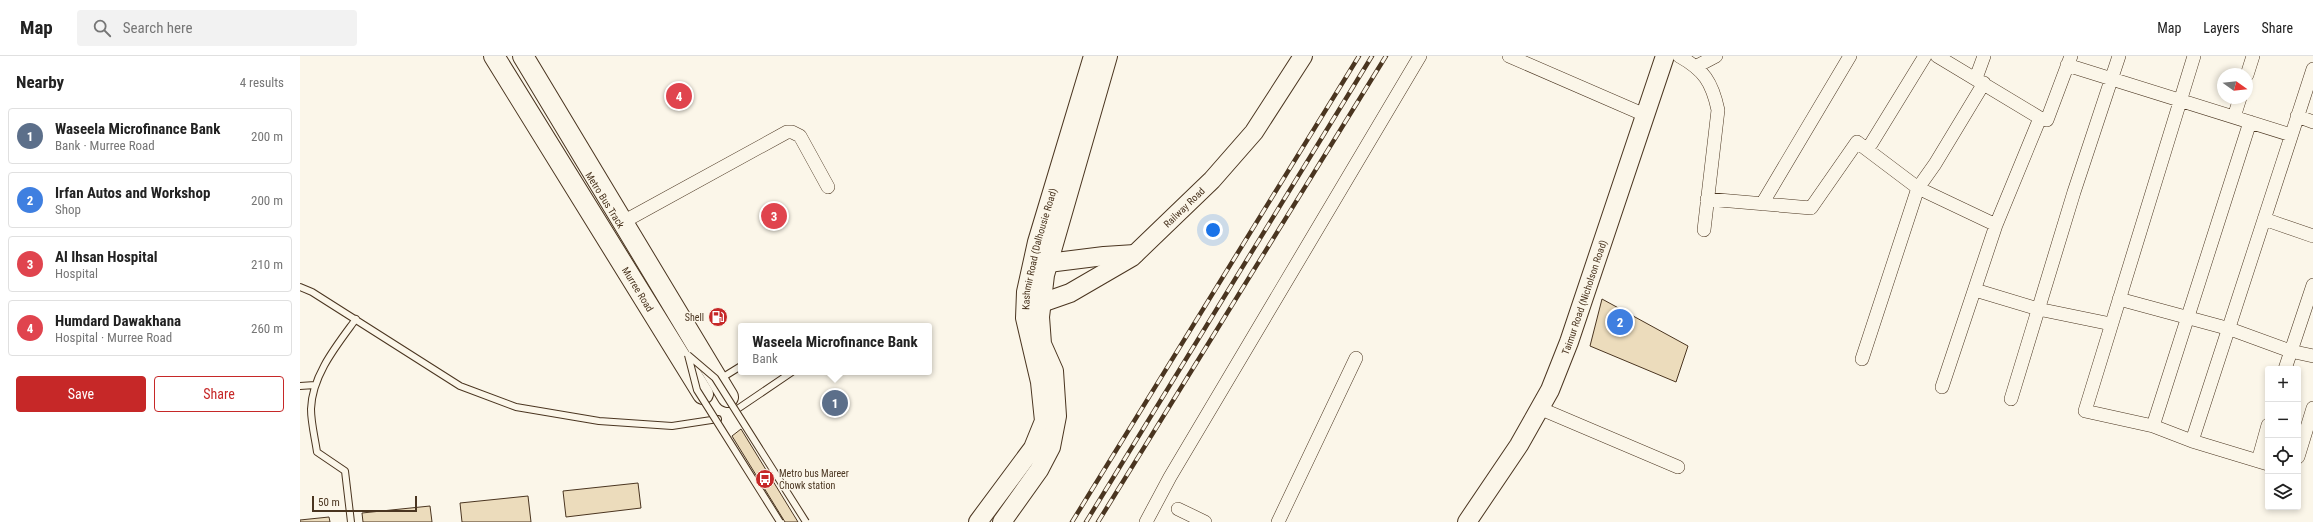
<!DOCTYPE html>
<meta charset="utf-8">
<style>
:root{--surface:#fff;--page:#f2f2f2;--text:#222;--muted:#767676;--line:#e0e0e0;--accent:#c62828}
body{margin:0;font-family:"Roboto Condensed",sans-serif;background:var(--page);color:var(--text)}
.controls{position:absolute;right:12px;bottom:12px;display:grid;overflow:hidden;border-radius:4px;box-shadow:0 2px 6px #0003}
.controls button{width:36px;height:36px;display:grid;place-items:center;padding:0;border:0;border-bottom:1px solid var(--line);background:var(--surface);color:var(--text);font:20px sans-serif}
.compass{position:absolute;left:1917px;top:12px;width:36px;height:36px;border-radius:50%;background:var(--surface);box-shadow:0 2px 6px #0003;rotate:105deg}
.scale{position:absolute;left:12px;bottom:10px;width:105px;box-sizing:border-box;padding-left:4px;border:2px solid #4a3520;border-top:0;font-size:11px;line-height:14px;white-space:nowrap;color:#4a3520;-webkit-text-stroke:3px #fbf6e9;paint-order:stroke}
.you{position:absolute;left:913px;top:174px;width:14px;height:14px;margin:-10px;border:3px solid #fff;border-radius:50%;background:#1a73e8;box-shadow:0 0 0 6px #1a73e833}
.badge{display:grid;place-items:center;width:26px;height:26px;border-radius:50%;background:var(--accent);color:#fff;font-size:13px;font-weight:700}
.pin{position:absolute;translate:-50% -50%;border:2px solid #fff;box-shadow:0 1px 4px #0006}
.popup{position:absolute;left:438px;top:267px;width:194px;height:52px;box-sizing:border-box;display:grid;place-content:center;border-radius:4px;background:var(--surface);filter:drop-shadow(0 1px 3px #0005);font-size:13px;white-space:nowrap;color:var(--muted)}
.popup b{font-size:15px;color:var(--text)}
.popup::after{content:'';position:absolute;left:50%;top:100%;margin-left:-8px;border:8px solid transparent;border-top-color:var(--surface)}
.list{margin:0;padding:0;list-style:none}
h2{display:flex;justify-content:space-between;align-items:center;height:52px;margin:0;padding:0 16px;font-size:17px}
h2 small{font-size:13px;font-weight:400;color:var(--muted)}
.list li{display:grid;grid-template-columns:26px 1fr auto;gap:12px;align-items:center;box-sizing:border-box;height:56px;margin:0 8px 8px;padding:0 8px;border:1px solid var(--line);border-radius:4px}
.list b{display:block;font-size:15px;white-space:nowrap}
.list p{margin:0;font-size:13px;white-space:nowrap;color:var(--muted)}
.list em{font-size:13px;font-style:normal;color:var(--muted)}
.actions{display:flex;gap:8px;padding:12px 16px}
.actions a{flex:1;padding:9px 0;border:1px solid var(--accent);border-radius:4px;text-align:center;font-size:14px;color:var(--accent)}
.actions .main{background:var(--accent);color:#fff}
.icon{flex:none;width:22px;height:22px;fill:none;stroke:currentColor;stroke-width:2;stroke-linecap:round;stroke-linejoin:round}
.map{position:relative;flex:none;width:2013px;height:466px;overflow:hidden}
header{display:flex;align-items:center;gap:24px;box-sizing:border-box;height:56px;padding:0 20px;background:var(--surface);border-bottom:1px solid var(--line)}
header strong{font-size:19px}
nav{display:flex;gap:22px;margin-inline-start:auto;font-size:14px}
.search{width:280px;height:36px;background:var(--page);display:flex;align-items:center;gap:10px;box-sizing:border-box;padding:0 14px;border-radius:4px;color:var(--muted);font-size:15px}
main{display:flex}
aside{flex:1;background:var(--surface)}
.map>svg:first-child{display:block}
</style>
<header>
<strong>Map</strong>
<div class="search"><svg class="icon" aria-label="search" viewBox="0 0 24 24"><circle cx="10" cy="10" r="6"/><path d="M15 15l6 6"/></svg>Search here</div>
<nav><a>Map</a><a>Layers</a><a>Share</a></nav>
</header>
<main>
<aside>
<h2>Nearby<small>4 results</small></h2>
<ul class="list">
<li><span class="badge" style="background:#5c6f8a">1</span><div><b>Waseela Microfinance Bank</b><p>Bank · Murree Road</p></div><em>200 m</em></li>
<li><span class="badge" style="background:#3f7fe0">2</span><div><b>Irfan Autos and Workshop</b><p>Shop</p></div><em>200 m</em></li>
<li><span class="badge" style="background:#e0444e">3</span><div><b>Al Ihsan Hospital</b><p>Hospital</p></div><em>210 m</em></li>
<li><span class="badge" style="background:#e0444e">4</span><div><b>Humdard Dawakhana</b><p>Hospital · Murree Road</p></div><em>260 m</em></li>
</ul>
<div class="actions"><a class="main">Save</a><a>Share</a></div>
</aside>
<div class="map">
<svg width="2013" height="466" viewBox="0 0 2013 466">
<rect width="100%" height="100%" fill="#fbf6e9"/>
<path fill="#ecdcbc" stroke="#4a3520" d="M1302,243L1388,290L1376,326L1290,290Z
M441,373L498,466H485L432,380Z
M338,427L341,452L266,461L263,435Z
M228,440L231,466H162L160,447Z
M130,450L132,466H63L62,457Z
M29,461L30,466H0V464Z"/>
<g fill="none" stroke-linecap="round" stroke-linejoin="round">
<g stroke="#4a3520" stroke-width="8">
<path id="lane" d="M0,231L12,236L160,330L216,351L299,365L372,370L418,363
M420,323L441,310
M0,330L15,329
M436,354L492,316
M51,466L45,415L17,396C15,382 11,367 11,353C12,319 37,289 56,263"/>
</g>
<g stroke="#4a3520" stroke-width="14">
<path id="street" d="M1209,0L1345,59
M1379,0C1404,14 1412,26 1418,54L1404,174
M1637,0L1740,62
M1894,0L1785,355L1853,370L1892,385L1968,408
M1767,9L1991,79
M1397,10L1416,0
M1947,19L1953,0
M1676,22L1684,0
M1997,60L2013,66
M1934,61L1940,42
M1571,88L1625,0
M1407,143L1511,152L1557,86L1618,132L1696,169
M1462,148L1550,0
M1964,163L2013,180
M323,166L487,76H492L500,80L528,131
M1675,234L1738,253L1811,268
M1819,243L1930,273L1990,295L2013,300
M1562,303L1618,132L1635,108L1684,27
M1985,313L2013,229
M1642,331L1696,169L1740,62L1747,64L1771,0
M1711,343L1774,136L1819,0
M1239,352L1378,411
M1853,370L1950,66
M1892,385L2013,13
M1998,401L2013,352
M1958,405L1968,369
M878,453L905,466
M846,466L870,421L1120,0
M978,466L1056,302"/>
</g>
<g stroke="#4a3520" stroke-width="20">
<g id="secondary">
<path d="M737,204L748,207L804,200L835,198"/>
<path id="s1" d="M730,251L770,237L832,201L912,124L954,76L1003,0"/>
<path id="s2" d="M678,466L733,392L744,365L740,326L725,262L726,236L737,186L793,0"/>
<path d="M702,466L739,414L751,391L757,360L754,315L742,288L740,261L745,219L808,0"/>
<path id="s3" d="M1167,466L1219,389L1250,334L1269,286L1365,0"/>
</g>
</g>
<g stroke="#4a3520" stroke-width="22">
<g id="primary">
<path id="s4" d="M194,0L403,338"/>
<path d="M223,0L428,341"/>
</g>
</g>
<use href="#lane" stroke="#fbf6e9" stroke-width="6"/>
<use href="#street" stroke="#fbf6e9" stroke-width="13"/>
<use href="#secondary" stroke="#fbf6e9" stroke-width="18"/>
<use href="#primary" stroke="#fbf6e9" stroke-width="20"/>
<g stroke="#4a3520" stroke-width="4.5">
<path id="rail" d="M772,466L1059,0
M786,466L1072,0
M798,466L1086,0"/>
</g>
<use href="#rail" stroke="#fbf6e9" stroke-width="3" stroke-dasharray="9" stroke-linecap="butt"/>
<g stroke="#4a3520" stroke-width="8" stroke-linecap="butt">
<path id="lane-bridge" d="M388,299L415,322L506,466
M388,299L397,334L480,466"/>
</g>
<use href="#lane-bridge" stroke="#fbf6e9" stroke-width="6"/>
</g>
<defs>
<g id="fuel-disc" transform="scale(1)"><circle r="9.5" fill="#c62828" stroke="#fbf6e9"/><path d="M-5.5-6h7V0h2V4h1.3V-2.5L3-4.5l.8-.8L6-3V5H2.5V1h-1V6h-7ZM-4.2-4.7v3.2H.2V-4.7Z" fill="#fff"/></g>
<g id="bus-disc" transform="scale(1)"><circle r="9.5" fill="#c62828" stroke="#fbf6e9"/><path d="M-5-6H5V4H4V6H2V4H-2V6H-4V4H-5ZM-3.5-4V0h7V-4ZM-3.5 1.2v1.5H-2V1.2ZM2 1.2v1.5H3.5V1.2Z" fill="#fff"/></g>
</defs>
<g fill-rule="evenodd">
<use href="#fuel-disc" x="418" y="261"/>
<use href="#bus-disc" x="465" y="423"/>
</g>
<g text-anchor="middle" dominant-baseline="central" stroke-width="3" stroke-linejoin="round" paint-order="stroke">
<g font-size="10" fill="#4a3520" stroke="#fbf6e9">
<text transform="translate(305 144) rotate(58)">Metro Bus Track</text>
<text stroke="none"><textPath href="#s1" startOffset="186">Railway Road</textPath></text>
<text stroke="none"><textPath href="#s2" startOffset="297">Kashmir Road (Dalhousie Road)</textPath></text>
<text stroke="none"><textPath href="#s4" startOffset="274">Murree Road</textPath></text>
<text stroke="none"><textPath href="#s3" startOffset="255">Taimur Road (Nicholson Road)</textPath></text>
</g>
<g font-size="10" fill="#4a3520" stroke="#fbf6e9" text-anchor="end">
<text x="404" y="261">Shell</text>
<text x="479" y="417" text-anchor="start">Metro bus Mareer<tspan x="479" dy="12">Chowk station</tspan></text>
</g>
</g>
</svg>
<div class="controls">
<button>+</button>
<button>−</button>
<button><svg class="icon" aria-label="locate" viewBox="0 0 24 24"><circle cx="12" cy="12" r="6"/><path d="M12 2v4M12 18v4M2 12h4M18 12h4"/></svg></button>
<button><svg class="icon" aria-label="layers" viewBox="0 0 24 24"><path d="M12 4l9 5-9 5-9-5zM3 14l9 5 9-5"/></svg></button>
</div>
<svg class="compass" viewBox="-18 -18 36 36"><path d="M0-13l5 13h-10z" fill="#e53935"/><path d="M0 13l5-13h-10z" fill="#767676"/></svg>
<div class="scale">50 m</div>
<div class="you"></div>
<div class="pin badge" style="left:535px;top:347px;background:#5c6f8a">1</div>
<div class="popup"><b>Waseela Microfinance Bank</b>Bank</div>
<div class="pin badge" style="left:1320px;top:266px;background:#3f7fe0">2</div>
<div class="pin badge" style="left:474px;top:160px;background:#e0444e">3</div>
<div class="pin badge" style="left:379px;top:40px;background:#e0444e">4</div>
</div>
</main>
